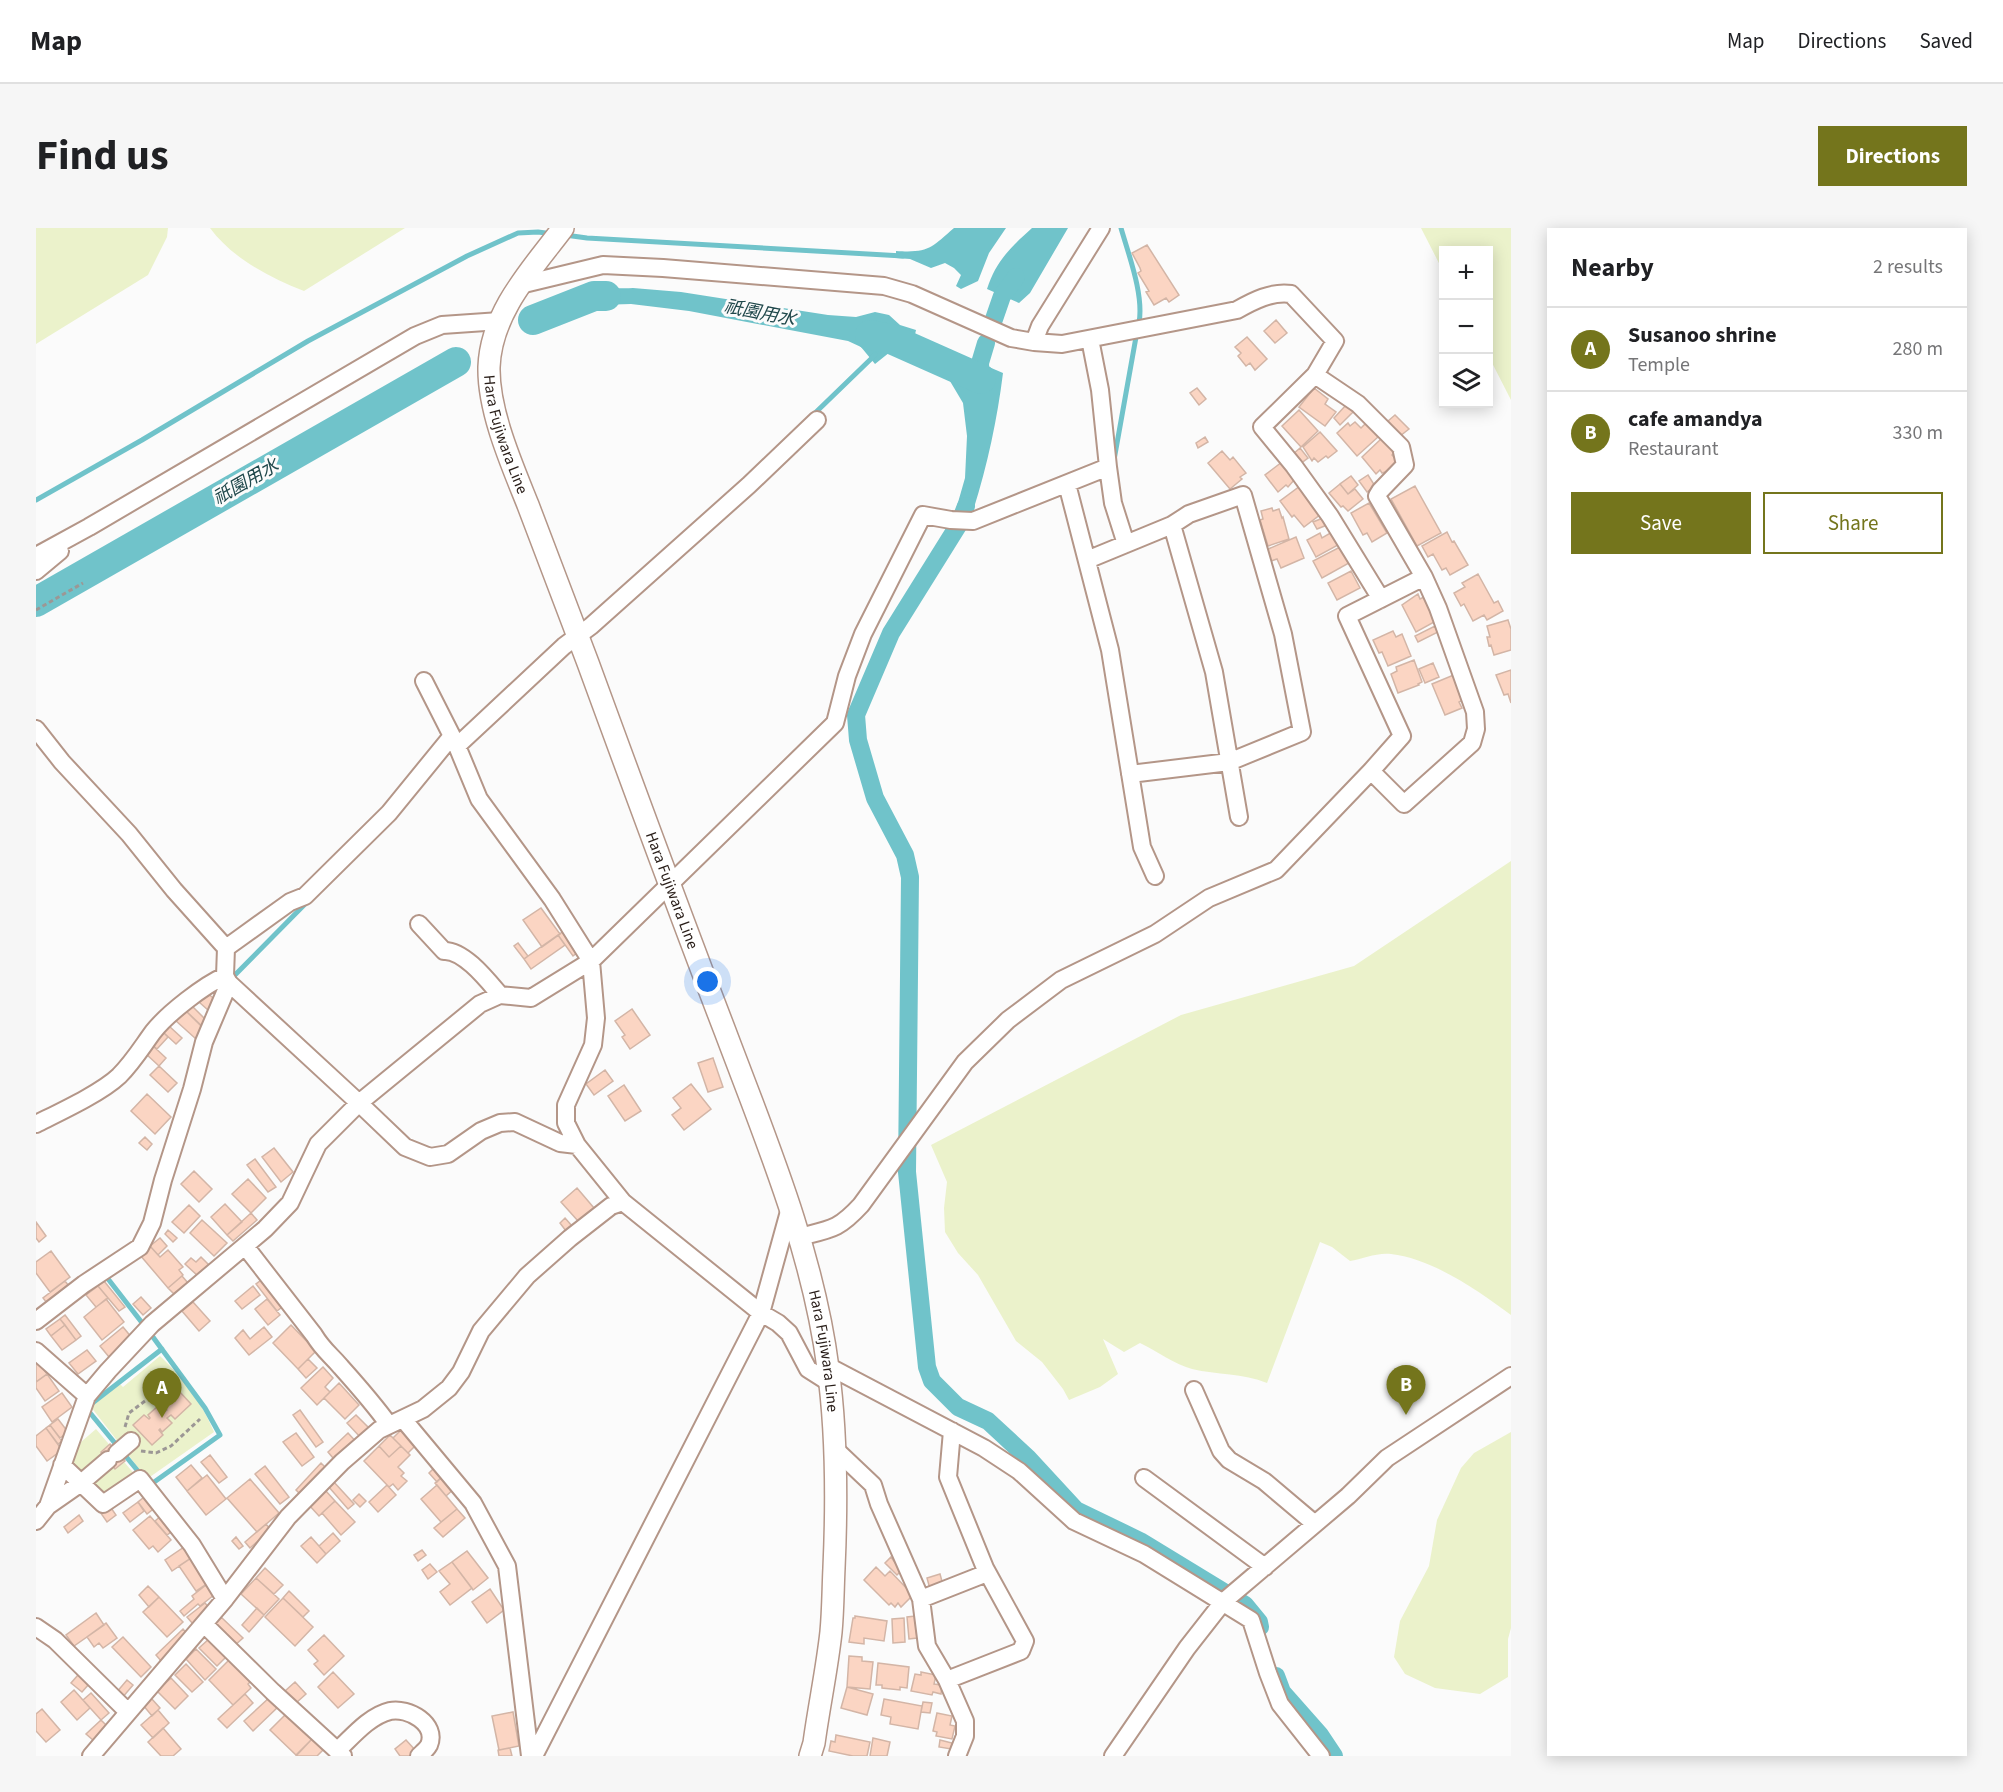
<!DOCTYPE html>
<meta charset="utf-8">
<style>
:root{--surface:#fff;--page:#f6f6f6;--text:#202124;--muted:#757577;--line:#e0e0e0;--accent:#74751c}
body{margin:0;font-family:"Source Sans 3","Noto Sans JP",sans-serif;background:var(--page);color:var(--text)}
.controls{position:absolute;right:18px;top:18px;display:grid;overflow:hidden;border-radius:0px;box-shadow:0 3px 15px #0003}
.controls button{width:54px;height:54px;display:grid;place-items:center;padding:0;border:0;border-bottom:2px solid var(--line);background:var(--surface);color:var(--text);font:30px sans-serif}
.you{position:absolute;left:672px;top:754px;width:21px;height:21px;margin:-15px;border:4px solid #fff;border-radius:50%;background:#1a73e8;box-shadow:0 0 0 9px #1a73e833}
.badge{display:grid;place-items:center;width:39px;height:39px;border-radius:50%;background:var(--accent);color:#fff;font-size:20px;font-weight:700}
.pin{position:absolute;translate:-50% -50px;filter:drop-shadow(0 2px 3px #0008)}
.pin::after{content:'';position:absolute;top:32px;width:21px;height:18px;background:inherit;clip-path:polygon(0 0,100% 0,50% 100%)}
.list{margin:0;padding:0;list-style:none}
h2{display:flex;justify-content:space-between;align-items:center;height:78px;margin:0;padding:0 24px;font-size:26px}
h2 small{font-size:20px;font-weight:400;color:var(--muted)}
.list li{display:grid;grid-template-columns:39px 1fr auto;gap:18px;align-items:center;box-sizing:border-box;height:84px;padding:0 24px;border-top:2px solid var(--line)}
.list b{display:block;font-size:22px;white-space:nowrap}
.list p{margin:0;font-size:20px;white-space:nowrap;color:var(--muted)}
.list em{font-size:20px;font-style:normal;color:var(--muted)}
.actions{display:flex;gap:12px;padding:18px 24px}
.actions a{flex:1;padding:14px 0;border:2px solid var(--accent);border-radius:0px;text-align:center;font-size:21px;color:var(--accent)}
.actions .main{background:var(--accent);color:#fff}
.icon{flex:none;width:33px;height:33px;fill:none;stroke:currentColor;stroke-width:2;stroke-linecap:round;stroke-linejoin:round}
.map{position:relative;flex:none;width:1475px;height:1528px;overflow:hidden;border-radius:0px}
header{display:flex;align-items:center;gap:36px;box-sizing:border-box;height:84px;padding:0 30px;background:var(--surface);border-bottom:2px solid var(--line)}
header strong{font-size:28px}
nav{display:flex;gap:33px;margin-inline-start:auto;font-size:21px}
.intro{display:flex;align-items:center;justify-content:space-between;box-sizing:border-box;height:144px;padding:0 36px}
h1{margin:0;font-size:42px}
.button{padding:15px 27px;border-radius:0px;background:var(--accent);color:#fff;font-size:21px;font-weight:700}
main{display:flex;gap:36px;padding:0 36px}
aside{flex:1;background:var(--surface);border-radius:0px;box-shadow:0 3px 15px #0003}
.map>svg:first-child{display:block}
</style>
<header>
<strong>Map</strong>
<nav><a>Map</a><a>Directions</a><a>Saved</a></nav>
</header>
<div class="intro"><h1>Find us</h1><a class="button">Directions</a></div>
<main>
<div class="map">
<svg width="1475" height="1528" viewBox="0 0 1475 1528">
<rect width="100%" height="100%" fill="#fbfbfb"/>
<path fill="#ebf2cb" d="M0,0H132L131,9L112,47L0,116Z
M174,0H369L268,63C234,50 196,30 174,0Z
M1385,0H1475V172L1453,129L1452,22H1408L1407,43Z
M1475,633V1087C1443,1063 1395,1030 1355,1026C1342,1024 1326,1031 1314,1033L1296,1019L1284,1014L1231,1155C1207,1145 1181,1147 1156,1141C1138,1136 1121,1123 1104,1115L1088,1124L1067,1111L1082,1146L1064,1159L1033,1172L1027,1161L1006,1134L980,1113L942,1047L922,1025L909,1004L908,980L911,954L895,917L1145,787L1318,738Z
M124,1128C148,1151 165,1173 178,1204L111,1251L55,1179L84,1156L87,1159Z
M60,1201L101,1249L68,1273L34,1239L45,1214Z
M1475,1204V1400L1472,1411V1449L1444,1466L1399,1460L1369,1446L1358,1429L1364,1393L1393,1338L1401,1292L1425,1240L1438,1225Z"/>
<path fill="#70c3ca" d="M918,0H970L953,25L942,53L925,61L920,58L925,47L918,40L909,35L895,40L874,31L860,30V23C893,25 895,20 918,0Z
M996,0H1032L994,65L983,75L951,61C960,33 974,20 996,0Z
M597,60L645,64L792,87L820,89L839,84L853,87L864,97L880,102L878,111L871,122L854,124L839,136L825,119L812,113L653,83L595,76L562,77L536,90L531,72C549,58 576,61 597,60Z
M918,124L967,145C961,193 951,239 936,286L919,285L929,250L931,208L927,175L908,143Z"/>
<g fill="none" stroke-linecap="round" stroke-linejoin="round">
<path stroke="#70c3ca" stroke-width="5" d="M1085,0C1093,28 1108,67 1103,95
M529,7L551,10L867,28
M777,187L839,127
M1078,232L1100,109
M0,272L106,212L272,113L431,28L482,5L502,4L517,6
M198,748L272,673
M69,1047L107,1096
M106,1248L50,1180L126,1121
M114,1257L184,1207L169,1180L114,1105"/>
<path stroke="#70c3ca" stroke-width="18" d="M957,94L966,68L980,49
M945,157L944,135L950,115
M930,278L923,296L855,405L820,487L822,512L839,570L869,627L874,649L871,944L891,1139L896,1153L922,1179L952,1193L992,1230L1040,1282L1104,1313L1209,1377L1223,1394L1224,1399
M1240,1448L1246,1464L1284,1507L1298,1528"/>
<path stroke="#70c3ca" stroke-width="30" d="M497,92L558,68H570
M834,107L855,111L945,151
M0,374L420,134"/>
</g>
<path fill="#fbd5c3" stroke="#d3b5a6" stroke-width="1.5" d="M1111,17L1143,67L1133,74L1130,70L1118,77L1110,64L1113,63L1102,45L1105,43L1104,40L1096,25Z
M1240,92L1251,105L1239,115L1228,103Z
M1211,109L1231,131L1219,142L1214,135L1210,138L1202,128L1205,125L1199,119Z
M1161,160L1170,171L1163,177L1154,165Z
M1278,160L1292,171L1289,176L1300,184L1289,198L1263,179Z
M1310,177L1317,184L1304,197L1298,190Z
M1263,182L1282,203L1265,219L1246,198Z
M1359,187L1373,201L1364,208L1352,193Z
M1319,194L1325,200L1330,195L1342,209L1321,228L1301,205L1312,195L1314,198Z
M1284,204L1301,223L1292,230L1290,228L1282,234L1278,230L1276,233L1267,219Z
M1169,209L1172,214L1162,220L1160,215Z
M1346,210L1358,225L1356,227L1362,233L1349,244L1346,245L1344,242L1340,246L1326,229Z
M1264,220L1272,230L1264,236L1256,227Z
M1186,223L1194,232L1197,229L1210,245L1204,249L1206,251L1194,261L1172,235Z
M1246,234L1259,251L1252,259L1250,257L1242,264L1229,247Z
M1332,247L1339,258L1331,264L1323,253Z
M1315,248L1322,257L1312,266L1304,256Z
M1304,256L1312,266L1319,261L1327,271L1312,283L1307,278L1305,279L1293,265Z
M1264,258L1285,286L1268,299L1258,287L1256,289L1244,273Z
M1379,258L1405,305L1381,318L1355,271Z
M1333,275L1351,305L1336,314L1331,305L1327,307L1315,285Z
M1236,280L1237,283L1243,281L1246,290L1247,289L1253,311L1232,318L1224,292L1227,291L1225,283Z
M1287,290L1291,297L1281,301L1277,294Z
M1296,304L1302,317L1280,329L1271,312L1284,305L1286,310Z
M1411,304L1416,314L1418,313L1432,337L1414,347L1410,340L1406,342L1397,326L1392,329L1386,318Z
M1260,309L1268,330L1245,340L1241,331L1235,333L1230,322Z
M1304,319L1313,335L1286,350L1277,333Z
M1315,343L1324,360L1301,372L1292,355Z
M1442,346L1458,375L1462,373L1467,383L1451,392L1448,387L1437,393L1428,376L1425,378L1418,365L1429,359L1426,355Z
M1382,366L1384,371L1388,369L1400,393L1380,404L1366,377Z
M1472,392L1475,401V422L1458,427L1455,417L1453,418L1451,409H1454L1451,398Z
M1399,398L1402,404L1382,414L1379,408Z
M1357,403L1360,409L1366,406L1375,428L1352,438L1346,424L1343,425L1337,412Z
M1378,432L1386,454L1382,456L1383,457L1362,465L1355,446L1361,443L1360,439Z
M1397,435L1403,449L1389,455L1383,441Z
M1475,442V475L1472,466L1468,467L1460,447Z
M1420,446L1427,472L1423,474L1426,480L1409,487L1396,456Z
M505,680L524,706L506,719L487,692Z
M528,703L542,724L537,728L522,707Z
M522,707L529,717L495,741L488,731Z
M482,715L492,728L488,731L478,718Z
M171,765L181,773L173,783L163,774Z
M154,776L170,792L165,798L149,782Z
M596,781L614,807L594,821L586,809L589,807L579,793Z
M149,782L169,801L160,811L139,792Z
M133,798L146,810L140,816L127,804Z
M125,802L132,809L121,821L113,814Z
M116,817L130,830L123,838L109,825Z
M677,830L687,859L672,864L662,835Z
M123,838L141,855L132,864L114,847Z
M569,842L577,853L558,867L550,856Z
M655,856L675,881L648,902L636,887L645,880L637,870Z
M588,857L605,883L589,893L572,868Z
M111,866L135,889L119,906L95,883Z
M109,909L116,916L111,922L103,915Z
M238,920L257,944L245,954L226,929Z
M219,931L240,959L232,964L211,937Z
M158,943L176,961L163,974L145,956Z
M212,951L230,970L215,985L196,966Z
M541,960L558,980L542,993L525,974Z
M189,976L206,994L191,1007L175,989Z
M153,977L164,988L148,1005L136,994Z
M215,985L221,992L197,1013L191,1007Z
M529,990L536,998L530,1003L524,995Z
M166,992L191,1015L178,1028L154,1005Z
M0,994L10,1008L3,1014L0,1010Z
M132,1002L141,1010L137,1014L129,1006Z
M124,1010L131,1018L122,1027L114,1018Z
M114,1018L124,1029L132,1022L147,1039L143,1042L147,1047L132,1060L104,1027Z
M15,1023L34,1049L14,1064L0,1045V1034Z
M165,1029L174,1038L163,1049L149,1036L155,1030L160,1034Z
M146,1048L152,1055L139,1067L132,1060Z
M228,1050L250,1076L241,1083L220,1056Z
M29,1053L36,1062L14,1079L7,1070Z
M68,1053L89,1079L83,1083L62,1058Z
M62,1058L72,1070L60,1079L50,1067Z
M217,1058L224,1067L206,1081L199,1073Z
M105,1069L115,1080L107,1087L97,1076Z
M70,1071L88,1094L66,1112L48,1089Z
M231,1071L244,1087L232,1097L219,1081Z
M157,1074L174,1093L163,1103L146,1083Z
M29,1087L45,1108L40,1112L24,1091Z
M24,1091L29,1097L15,1108L10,1101Z
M29,1097L40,1112L26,1122L15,1108Z
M255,1097L280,1123L262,1141L237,1115Z
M87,1099L96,1110L73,1129L64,1118Z
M228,1099L236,1109L213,1127L199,1110L207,1102L214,1111Z
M51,1122L60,1133L42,1146L33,1135Z
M0,1131L11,1146L0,1154Z
M272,1131L281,1140L270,1150L262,1141Z
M287,1139L297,1150L289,1159L294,1164L281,1177L265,1160Z
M11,1146L23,1163L9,1173L0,1160V1154Z
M303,1155L323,1177L309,1191L288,1170Z
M142,1162L155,1176L139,1191L135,1187L131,1190L136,1195L126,1204L124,1201L123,1202L127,1207L116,1217L97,1197L108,1187L113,1191L114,1190L112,1187L121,1179L127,1185L131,1182L126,1177Z
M26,1165L36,1179L16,1194L6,1179Z
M264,1182L287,1214L280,1219L257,1187Z
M320,1187L334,1201L325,1210L311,1195Z
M22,1191L32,1204L24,1210L14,1197Z
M14,1197L26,1213L22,1216L10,1200Z
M10,1200L26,1222L11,1233L0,1218V1208Z
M367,1200L382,1215L372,1225L357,1210Z
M260,1205L278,1229L266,1238L247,1214Z
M312,1205L323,1217L302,1236L292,1224Z
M354,1207L365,1218L353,1229L343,1218Z
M74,1216L89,1233L79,1241L65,1224Z
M343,1218L353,1229L365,1218L374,1227L362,1239L368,1245L365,1248L371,1253L362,1262L357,1256L353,1259L328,1233Z
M174,1227L191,1249L183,1255L165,1234Z
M285,1235L292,1242L267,1269L260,1262Z
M155,1237L166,1250L151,1263L140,1249Z
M229,1238L253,1269L244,1276L219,1246Z
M400,1238L408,1247L401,1254L393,1245Z
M171,1247L190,1271L170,1287L151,1263Z
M408,1247L419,1260L410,1268L399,1255Z
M214,1251L243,1285L221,1304L191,1270Z
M297,1253L318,1276L312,1281L292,1258Z
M351,1257L360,1267L342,1284L333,1274Z
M401,1257L421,1281L405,1294L385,1271Z
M289,1262L299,1273L283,1288L273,1277Z
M112,1266L121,1278L111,1286L102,1274Z
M323,1266L330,1273L324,1279L317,1272Z
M299,1273L319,1294L305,1307L286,1285Z
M102,1274L108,1283L94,1294L87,1285Z
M73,1277L80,1287L71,1294L64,1284Z
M421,1281L429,1290L407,1309L398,1300Z
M127,1286L139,1301L131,1307L119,1293Z
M43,1287L47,1293L32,1305L28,1299Z
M114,1288L135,1312L122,1324L117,1318L113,1321L97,1302Z
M230,1296L235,1302L214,1320L209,1314Z
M297,1305L304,1313L290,1326L283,1318Z
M200,1309L207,1318L203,1321L196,1313Z
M275,1309L290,1326L281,1335L265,1318Z
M151,1317L158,1328L136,1343L129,1332Z
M386,1322L390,1327L382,1333L378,1327Z
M431,1323L452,1350L437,1362L416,1334Z
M158,1328L175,1353L160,1363L143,1338Z
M855,1329L865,1343L861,1347L849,1335Z
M416,1334L436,1360L414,1377L404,1364L414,1356L403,1343Z
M394,1336L401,1344L392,1351L386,1342Z
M840,1339L849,1348L854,1343L877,1367L865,1379L862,1375L859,1379L855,1375L853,1377L828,1352Z
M229,1340L247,1357L238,1366L220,1350Z
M904,1346L907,1357L894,1361L891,1350Z
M220,1350L243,1371L228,1387L205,1366Z
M170,1357L178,1367L164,1378L162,1376L148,1388L144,1383L158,1371L156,1368Z
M112,1358L123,1369L113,1379L103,1367Z
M454,1361L468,1382L451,1395L436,1374Z
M253,1363L273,1383L267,1389L247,1370Z
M123,1369L147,1394L131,1409L107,1384Z
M247,1370L277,1399L259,1418L229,1389Z
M169,1375L175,1382L157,1396L151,1389Z
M221,1380L228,1387L213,1404L206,1397Z
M60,1385L68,1397L38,1418L30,1407Z
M819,1388L851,1393L848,1413L828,1410V1416L813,1414L817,1390H819Z
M879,1388L881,1410L873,1411L871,1389Z
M185,1389L207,1410L198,1418L177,1397Z
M868,1390L869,1414L857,1415L856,1391Z
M70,1395L81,1410L67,1420L63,1415L58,1419L51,1409Z
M147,1401L153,1408L126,1434L120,1427Z
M288,1407L308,1428L288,1447L278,1436L282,1433L272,1422Z
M87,1409L115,1439L105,1449L76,1419Z
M174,1410L191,1428L181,1438L163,1420Z
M160,1421L180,1441L169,1452L150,1431Z
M197,1428L218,1450L212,1456L215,1460L197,1477L173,1452Z
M813,1428L826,1429V1433L837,1434L834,1461L811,1459Z
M842,1435L873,1439L871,1460L864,1459V1462L846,1460V1457H840Z
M150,1436L167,1454L156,1464L139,1447Z
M297,1444L318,1466L302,1480L282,1459Z
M885,1444L900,1447L898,1456L906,1457L905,1466L897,1464L896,1467L875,1463L879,1446L885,1447Z
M42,1447L53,1456L46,1464L35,1455Z
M135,1450L152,1468L139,1481L121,1463Z
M91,1452L97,1457L86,1470L80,1465Z
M259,1454L270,1466L260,1475L249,1463Z
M811,1459L837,1466L831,1487L805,1480Z
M38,1462L54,1480L41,1492L25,1474Z
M55,1465L73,1485L65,1492L47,1472Z
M209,1466L217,1475L191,1500L182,1491Z
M234,1469L243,1478L217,1503L208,1493Z
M115,1470L124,1480L116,1488L107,1477Z
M848,1471L886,1478L882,1501L854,1496L855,1489L845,1487Z
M887,1474L896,1475L894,1485L885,1484Z
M6,1481L24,1502L10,1514L0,1503V1486Z
M122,1482L133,1495L117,1510L105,1497Z
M477,1484L483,1518L463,1522L456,1488Z
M901,1485L916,1488L914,1497L919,1498L916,1511L900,1508L901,1504L897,1503Z
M250,1486L276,1511L260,1527L234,1502Z
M65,1492L72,1499L57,1512L50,1506Z
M127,1500L145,1521L137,1528H125L112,1514Z
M800,1507L834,1514L831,1528H817L793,1523L795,1513L799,1514Z
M837,1510L854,1514L851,1528H834Z
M276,1511L287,1522L281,1528H260Z
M370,1512L380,1523L374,1528H364L359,1521Z
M904,1512L916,1515L915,1521L903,1519Z
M474,1520L476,1528H463L462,1522Z"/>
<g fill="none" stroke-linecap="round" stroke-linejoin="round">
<g stroke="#b49688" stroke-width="20">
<path id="minor" d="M484,57L567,37L627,40L848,58L876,66L975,110L998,114L1026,116L1201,82C1217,73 1236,63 1255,66L1299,113L1279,147L1322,176L1365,219L1369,237L1344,263L1341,268L1388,349L1402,380L1439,484L1440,501L1436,515L1368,576L1335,543L1240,642L1173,670L1119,706L1025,752L972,792L929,834L825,977C802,1002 795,1001 763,1009
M998,114L1004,98L1065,0
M1279,147L1226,199L1258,238L1294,288L1345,371
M1072,239L1077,275L1090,316
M1031,256L1074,422L1106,619L1119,648
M1136,297L1178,444L1203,589
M0,328L53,299L379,108L406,97L464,93
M1051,332L1136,297L1153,286L1207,267L1247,406L1266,504L1193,534L1094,546
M0,343L24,323
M388,453L421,518L443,571L516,671L555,733L560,790L557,817L530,877V895L541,917L587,974L725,1085L742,1095L753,1105L772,1141L794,1155
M0,501L26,534L93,606L138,662L190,720L189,748L193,755L323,875L369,919L394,929L412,926L445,903L464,895L479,894L524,915L541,917
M421,518L528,418L555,398L713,257L781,192
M1335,543L1366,508L1311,388L1388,349
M383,696L408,723C428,722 452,753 464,767
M190,720L254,674L269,668L353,585L415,509
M0,896C24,884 65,865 83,848C97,834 106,819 117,804C131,786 168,757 189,748
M209,1018L278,1107C287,1122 294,1126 305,1139C322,1158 338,1176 353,1197
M0,1093L48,1056L104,1019L116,995L127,952L156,861L168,814L193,755
M0,1123L51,1168
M792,1138L948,1220L983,1243L1038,1293L1108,1326L1215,1392L1232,1445L1244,1476L1285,1528
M1158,1162L1185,1223L1193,1232L1228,1253L1279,1296
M367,1191L437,1275L471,1338L494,1528
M799,1221L837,1257L843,1276L885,1371L891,1418L911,1452L929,1493V1508L921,1528
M81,1225L95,1213
M26,1237L67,1276L104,1251L156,1317L189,1371
M1108,1250L1229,1339
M12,1278L45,1255L72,1232
M0,1293L12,1278L51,1168L72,1143L116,1096L229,1001L254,975L282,916L323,875L444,776L464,767L495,770L555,733L799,495L811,448L827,406L887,287L915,292L937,293L1072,239L1064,162L1054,111
M885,1371L951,1345
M168,1396L237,1464L307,1528
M0,1399L19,1412L91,1483
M911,1452L985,1423L989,1413L949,1340L912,1249L916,1203
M301,1523C316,1509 333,1488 354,1483C372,1479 402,1496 393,1517C391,1521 386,1525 383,1528
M55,1528L189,1371L252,1289L306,1234L343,1202L387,1181L413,1160L425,1144L445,1103L491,1048L534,1010L575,978L587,974
M498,1528L725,1085L754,980
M1077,1528L1151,1420L1187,1374L1312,1268L1351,1230L1475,1148"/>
</g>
<g stroke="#b49688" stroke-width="24">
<g id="major">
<path id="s1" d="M527,0C496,41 455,84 453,139C452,183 476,237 492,277C512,330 532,382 552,435C597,558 642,681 689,803C730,912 777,1023 792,1140C801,1206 801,1273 798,1340C797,1361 797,1383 795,1404C791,1441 783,1478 778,1515L774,1528"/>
</g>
</g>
<path stroke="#9c9795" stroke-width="3" stroke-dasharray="4.5 3" stroke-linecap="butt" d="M0,382L47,355
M89,1199L93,1185L133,1155
M105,1223L120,1225L135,1218L164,1191"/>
<use href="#minor" stroke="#fff" stroke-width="16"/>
<use href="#major" stroke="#fff" stroke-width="21"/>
</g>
<g text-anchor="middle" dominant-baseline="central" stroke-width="6" stroke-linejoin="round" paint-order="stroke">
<g font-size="16" fill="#281d18" stroke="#fbfbfb">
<text stroke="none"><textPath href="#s1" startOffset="230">Hara Fujiwara Line</textPath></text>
<text stroke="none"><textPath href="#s1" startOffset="716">Hara Fujiwara Line</textPath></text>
<text stroke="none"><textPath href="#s1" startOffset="1202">Hara Fujiwara Line</textPath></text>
</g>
<g font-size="18" font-style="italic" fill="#20484b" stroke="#fbfbfb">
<text transform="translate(724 85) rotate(11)">祇園用水</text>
<text transform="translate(210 254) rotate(-30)">祇園用水</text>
</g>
</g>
</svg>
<div class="controls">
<button>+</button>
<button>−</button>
<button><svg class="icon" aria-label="layers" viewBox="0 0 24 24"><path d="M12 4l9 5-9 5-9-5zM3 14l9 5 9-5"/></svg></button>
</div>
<div class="you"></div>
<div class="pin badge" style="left:126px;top:1190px">A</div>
<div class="pin badge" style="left:1370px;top:1187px">B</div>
</div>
<aside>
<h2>Nearby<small>2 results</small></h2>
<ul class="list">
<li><span class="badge">A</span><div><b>Susanoo shrine</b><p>Temple</p></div><em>280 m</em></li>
<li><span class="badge">B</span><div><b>cafe amandya</b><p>Restaurant</p></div><em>330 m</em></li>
</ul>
<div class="actions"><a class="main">Save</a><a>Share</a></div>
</aside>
</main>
